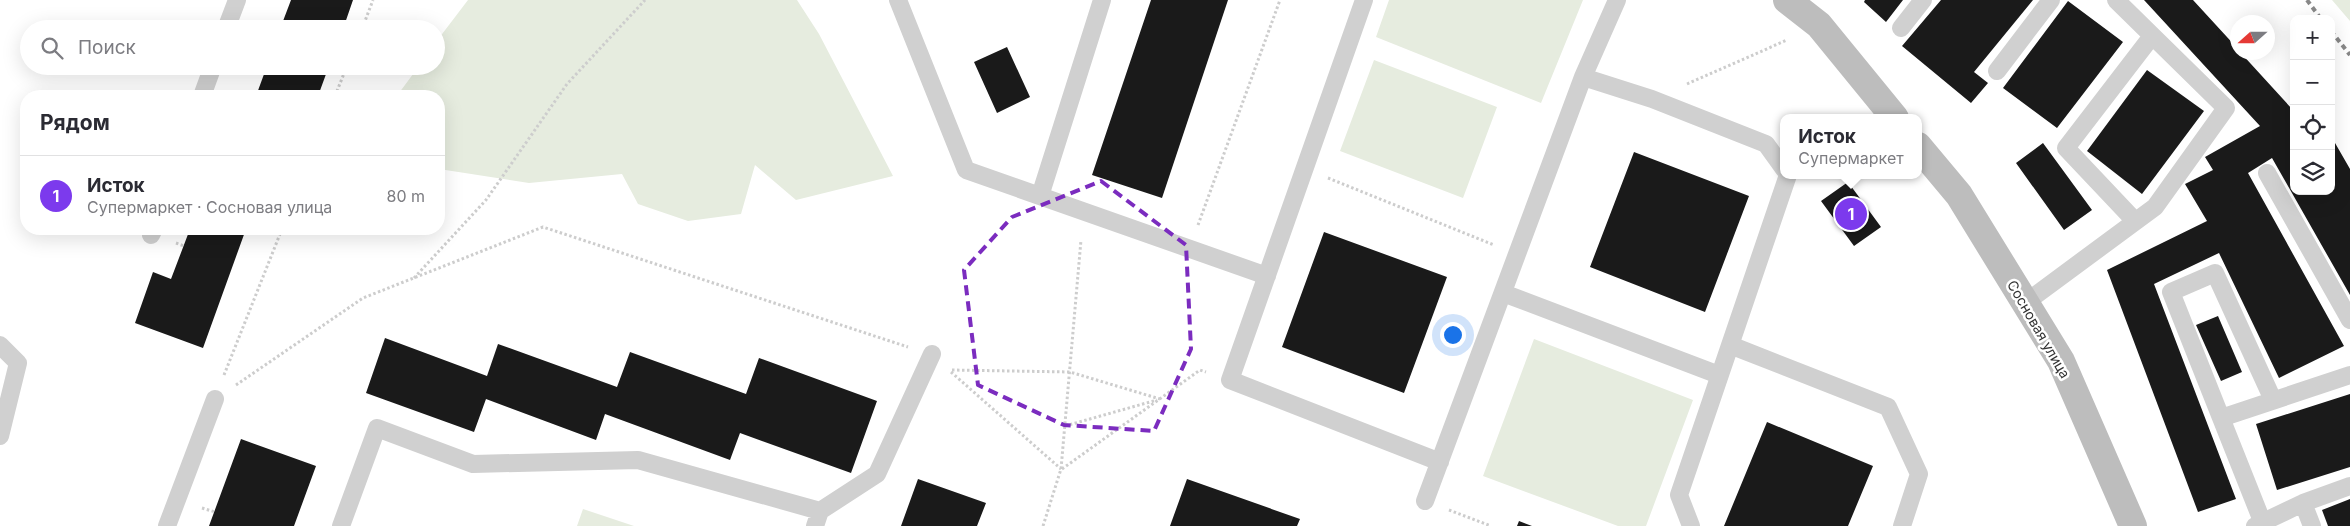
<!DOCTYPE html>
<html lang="ru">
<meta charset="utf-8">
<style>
:root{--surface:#fff;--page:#f7f7f7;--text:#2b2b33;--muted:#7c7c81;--line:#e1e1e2;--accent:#7c3aed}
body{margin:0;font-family:Inter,sans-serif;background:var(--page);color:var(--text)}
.controls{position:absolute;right:15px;top:15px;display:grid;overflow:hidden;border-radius:10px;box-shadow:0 5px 20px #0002}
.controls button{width:45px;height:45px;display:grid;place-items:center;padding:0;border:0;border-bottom:1px solid var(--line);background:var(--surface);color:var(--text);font:25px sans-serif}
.compass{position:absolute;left:2230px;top:15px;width:45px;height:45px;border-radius:50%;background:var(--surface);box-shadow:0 5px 20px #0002;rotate:249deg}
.you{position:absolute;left:1452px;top:334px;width:18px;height:18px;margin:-12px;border:4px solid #fff;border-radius:50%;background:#1a73e8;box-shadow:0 0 0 8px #1a73e833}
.badge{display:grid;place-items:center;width:32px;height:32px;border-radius:50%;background:var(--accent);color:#fff;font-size:16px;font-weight:700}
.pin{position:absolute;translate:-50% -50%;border:2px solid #fff;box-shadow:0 1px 5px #0006}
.popup{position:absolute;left:1780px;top:114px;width:142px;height:65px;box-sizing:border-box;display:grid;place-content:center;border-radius:10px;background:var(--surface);filter:drop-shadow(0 1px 4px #0005);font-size:16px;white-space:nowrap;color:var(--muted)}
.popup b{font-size:19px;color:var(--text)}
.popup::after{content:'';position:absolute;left:50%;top:100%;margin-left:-10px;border:10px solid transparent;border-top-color:var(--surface)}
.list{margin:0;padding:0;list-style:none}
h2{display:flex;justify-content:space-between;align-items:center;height:65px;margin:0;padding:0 20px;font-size:21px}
h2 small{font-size:16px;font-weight:400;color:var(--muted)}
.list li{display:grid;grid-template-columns:32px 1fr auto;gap:15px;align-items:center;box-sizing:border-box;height:80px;padding:0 20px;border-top:1px solid var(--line)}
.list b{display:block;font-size:19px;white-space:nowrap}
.list p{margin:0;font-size:16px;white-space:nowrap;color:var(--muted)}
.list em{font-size:16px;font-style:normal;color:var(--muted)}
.icon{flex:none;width:28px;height:28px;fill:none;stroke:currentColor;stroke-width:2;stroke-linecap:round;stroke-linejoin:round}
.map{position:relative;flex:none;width:2350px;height:526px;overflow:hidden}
.search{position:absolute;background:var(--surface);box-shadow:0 5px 20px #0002;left:20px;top:20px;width:425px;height:55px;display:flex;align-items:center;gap:12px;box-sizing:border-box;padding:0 18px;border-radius:28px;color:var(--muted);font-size:19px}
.panel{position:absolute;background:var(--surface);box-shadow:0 5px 20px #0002;left:20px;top:90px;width:425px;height:145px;border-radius:20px}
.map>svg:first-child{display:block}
</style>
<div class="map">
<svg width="2350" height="526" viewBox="0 0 2350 526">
<rect width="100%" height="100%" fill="#fff"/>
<path fill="#e6ecdf" d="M468,0H797L819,34L893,176L796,200L755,165L741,214L688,221L638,204L622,174L529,183L439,169V96H401L399,93L419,66H436V42Z
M1389,0H1583L1541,103L1376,37Z
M2332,0H2350V21Z
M1374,60L1497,107L1463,198L1340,151Z
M1534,339L1693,400L1646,526H1618L1483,476Z
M583,509L634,526H577Z"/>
<path fill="#1a1a1a" d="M291,0H353L343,29H280Z
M1151,0H1228L1162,198L1092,175Z
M1865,0H1903L1886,22L1864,2Z
M1941,0H2033L1974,72L1988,83L1971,103L1902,46Z
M2144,0H2193L2238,49V52H2240L2292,109L2294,108V191H2331V136L2350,169V295L2272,158L2248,173L2344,346L2279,378L2219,253L2154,284L2236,499L2198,512L2107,270L2207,221L2185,184L2213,170L2205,157L2260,126Z
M2068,1L2123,42L2057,128L2003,88Z
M1007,47L1030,97L997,113L974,62Z
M267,66H329L318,96H256Z
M2147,70L2204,111L2142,194L2087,151Z
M2043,143L2092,210L2064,230L2016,163Z
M1634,152L1749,196L1705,312L1590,267Z
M1848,182L1881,227L1854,246L1821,201Z
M190,229H246L203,348L135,323L153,272L171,279Z
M1324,232L1447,277L1404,393L1282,347Z
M2218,316L2242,372L2221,381L2196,325Z
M385,338L487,376L498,344L617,387L630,352L746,394L759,358L877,401L851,473L740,433L730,460L605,414L596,440L486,399L474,432L366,393Z
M2350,394V467L2277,490L2256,424Z
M1767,422L1873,466L1848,526H1724Z
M241,439L316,466L294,526H209Z
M918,479L986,503L977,526H901Z
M1187,479L1300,519L1297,526H1170Z
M2350,499V526H2328L2322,510Z
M1519,521L1532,526H1517Z"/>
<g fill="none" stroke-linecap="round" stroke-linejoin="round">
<path stroke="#cdcdcd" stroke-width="3" stroke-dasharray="2.5 2.5" stroke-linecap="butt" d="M362,29L373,0
M1687,84L1787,40
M335,96L347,66
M1328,178L1494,245
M1198,225L1280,0
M176,243L184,246
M414,278L486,200L567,84L645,0
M952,370L1070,372L1160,399
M951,372L1061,469
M224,375L282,229
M236,385L363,298L543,227L908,347
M1065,426L1157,400
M1062,469L1200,370L1206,372
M202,508L215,512
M1449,510L1491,526
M1043,526L1061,469L1081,240"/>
<path stroke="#d0d0d0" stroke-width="18" d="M898,0L966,170L1267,276
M1364,0L1230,380L1440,462
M1901,28L1923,0
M226,29L237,0
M1997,71L2051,0
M1583,77L1652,99L1766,144L1784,169
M202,96L213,66
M2267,173L2350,320
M1040,196L1102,0
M2135,221L2066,148L2152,36
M151,235L154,229
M1503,293L1719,375
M2025,303L2155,207L2226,108L2116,0
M0,345L18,363L0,436
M1730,345L1888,407L1919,474L1902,526
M2221,418L2350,375
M1425,501L1583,77L1617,0
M2303,503L2350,486
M167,526L215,399
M341,526L377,428L473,464L638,460L820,511L877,474L932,354
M815,526L820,511
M1691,526L1679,495L1788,175
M2255,526L2303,503L2312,526
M2264,526L2171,292L2215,273L2273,400"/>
<path stroke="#bdbdbd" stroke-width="28" d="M1787,0L1819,25L1895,118
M1918,146L1959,195L2061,361L2133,526"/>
<path stroke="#888" stroke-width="4" stroke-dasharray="5 4" stroke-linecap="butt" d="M2307,0L2321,19
M2331,31L2350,55"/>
</g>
<path fill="none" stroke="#7b2cbf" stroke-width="4" stroke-dasharray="10 6" stroke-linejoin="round" d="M1101,181L1186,245L1191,349L1154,431L1064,425L978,385L964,270L1012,217Z"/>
<g text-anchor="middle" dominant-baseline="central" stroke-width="5" stroke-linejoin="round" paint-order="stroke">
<g font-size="14" fill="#333" stroke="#fff">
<text transform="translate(2039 329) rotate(60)">Сосновая улица</text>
</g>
</g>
</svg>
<div class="controls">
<button>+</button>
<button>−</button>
<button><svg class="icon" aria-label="locate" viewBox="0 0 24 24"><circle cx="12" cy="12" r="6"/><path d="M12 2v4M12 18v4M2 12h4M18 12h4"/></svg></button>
<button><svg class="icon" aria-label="layers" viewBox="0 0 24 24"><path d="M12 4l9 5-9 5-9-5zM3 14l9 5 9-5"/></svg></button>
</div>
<svg class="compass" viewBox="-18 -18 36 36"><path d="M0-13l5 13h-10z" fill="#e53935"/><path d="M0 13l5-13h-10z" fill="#7c7c81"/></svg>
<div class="you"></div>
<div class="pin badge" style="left:1851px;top:214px">1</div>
<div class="popup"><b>Исток</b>Супермаркет</div>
<div class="search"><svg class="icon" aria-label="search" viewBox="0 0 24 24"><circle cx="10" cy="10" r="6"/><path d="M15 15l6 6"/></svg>Поиск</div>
<section class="panel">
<h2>Рядом<small></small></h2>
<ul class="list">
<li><span class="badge">1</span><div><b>Исток</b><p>Супермаркет · Сосновая улица</p></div><em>80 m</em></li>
</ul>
</section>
</div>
